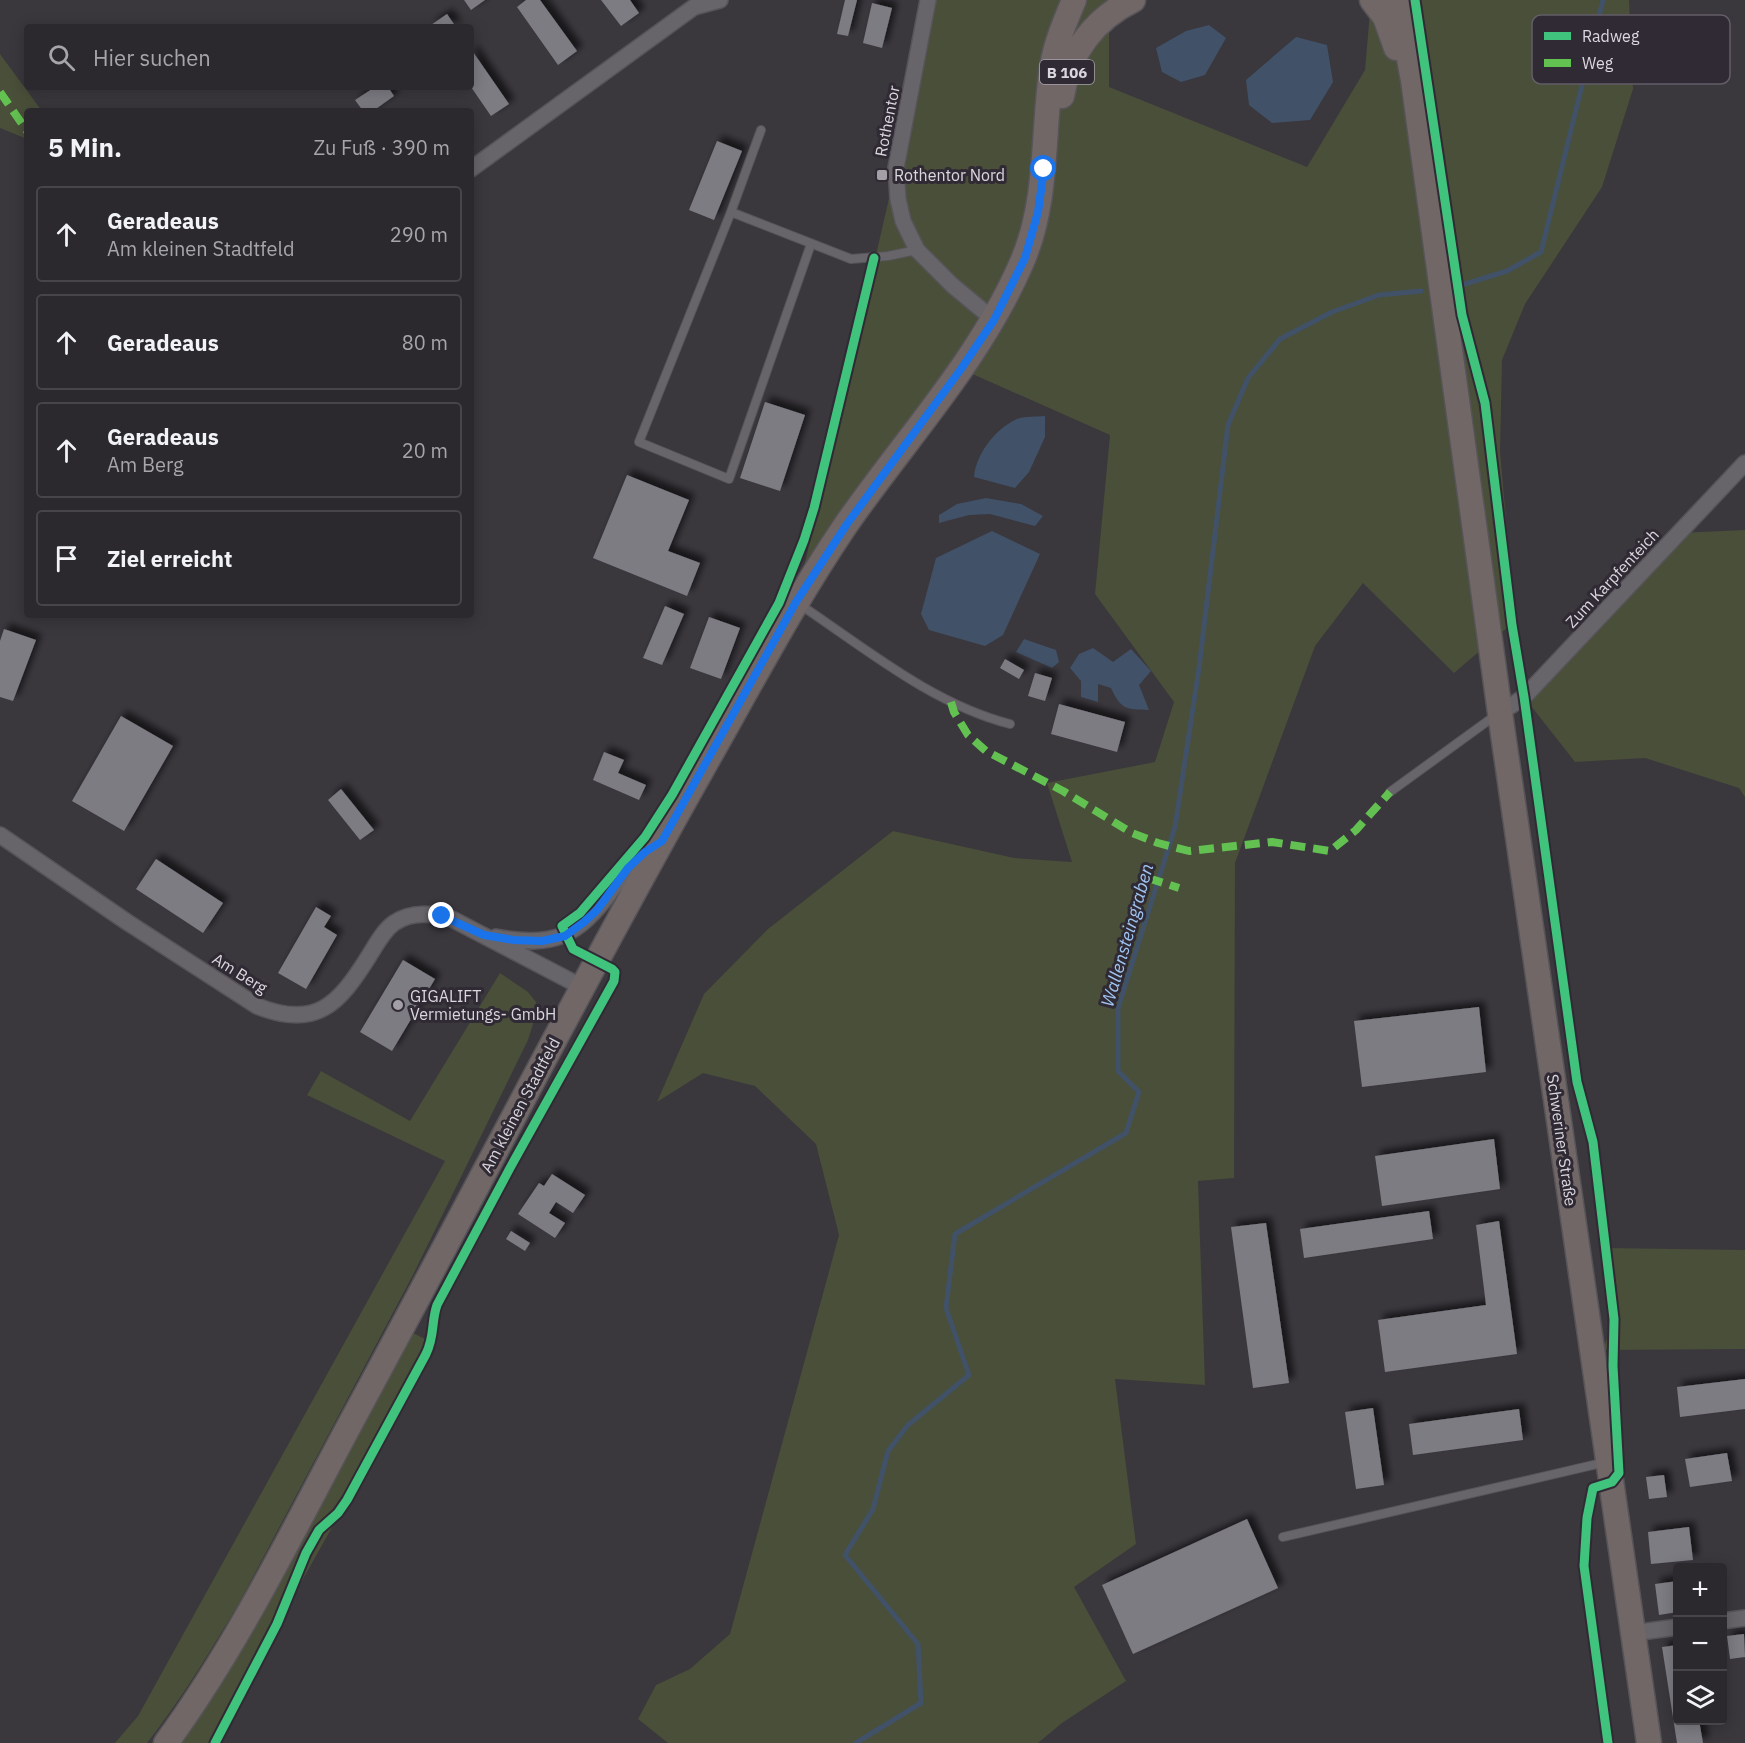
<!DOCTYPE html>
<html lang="de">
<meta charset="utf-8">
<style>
:root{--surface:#2c292e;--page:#343136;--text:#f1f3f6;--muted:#a6a6aa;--line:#48454a}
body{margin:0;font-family:"IBM Plex Sans",sans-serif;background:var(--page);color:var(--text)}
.controls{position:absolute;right:18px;bottom:18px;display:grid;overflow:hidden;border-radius:6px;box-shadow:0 3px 15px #0003}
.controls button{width:54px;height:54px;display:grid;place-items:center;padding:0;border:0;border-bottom:2px solid var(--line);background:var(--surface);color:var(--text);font:30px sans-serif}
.stop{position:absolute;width:18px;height:18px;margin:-14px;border:4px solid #1a73e8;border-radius:50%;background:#fff}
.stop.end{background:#1a73e8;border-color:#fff;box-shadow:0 2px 6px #0008}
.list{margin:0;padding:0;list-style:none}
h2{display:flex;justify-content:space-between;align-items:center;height:78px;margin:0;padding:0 24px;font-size:26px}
h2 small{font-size:20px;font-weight:400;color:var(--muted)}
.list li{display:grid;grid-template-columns:39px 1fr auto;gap:18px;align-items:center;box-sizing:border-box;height:96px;margin:0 12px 12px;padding:0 12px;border:2px solid var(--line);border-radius:6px}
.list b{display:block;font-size:22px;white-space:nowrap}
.list p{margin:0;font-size:20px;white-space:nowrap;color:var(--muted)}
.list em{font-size:20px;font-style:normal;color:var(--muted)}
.icon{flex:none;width:33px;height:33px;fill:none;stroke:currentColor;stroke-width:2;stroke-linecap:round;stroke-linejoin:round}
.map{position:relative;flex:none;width:1745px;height:1743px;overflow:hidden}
.search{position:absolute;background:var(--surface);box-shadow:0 3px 15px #0003;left:24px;top:24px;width:450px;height:66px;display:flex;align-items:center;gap:15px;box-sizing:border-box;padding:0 21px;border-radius:6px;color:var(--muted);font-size:22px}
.panel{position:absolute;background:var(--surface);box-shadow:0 3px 15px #0003;left:24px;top:108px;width:450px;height:510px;border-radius:6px}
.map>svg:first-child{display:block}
</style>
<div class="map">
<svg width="1745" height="1743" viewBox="0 0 1745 1743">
<defs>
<filter id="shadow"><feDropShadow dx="5.5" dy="-5.5" stdDeviation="3" flood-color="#0009"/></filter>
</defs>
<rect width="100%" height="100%" fill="#3a373d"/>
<path fill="#494f39" d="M928,0H1133L1109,14V87L1307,167L1365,70L1371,0H1629L1633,89L1602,187L1525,304L1502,360L1500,452L1515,621L1454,673L1363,583L1315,646L1235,863L1234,1178L1198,1181L1205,1385L1115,1379L1136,1544L1074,1587L1126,1681L1062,1723L1038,1743H668L638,1719L656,1685L690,1669L730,1634L839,1235L816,1144L755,1086L703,1073L657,1102L704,994L768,929L893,831L1014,858L1072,862L1047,783L1155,762L1174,702L1095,594L1110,435L961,369L796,602L896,168Z
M0,54L42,111H27V139L0,128Z
M1745,530V797L1739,788L1645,758L1575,762L1524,697L1679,533Z
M500,973L528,992L536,1002L534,1021L528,1040L413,1275L237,1607C209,1653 181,1700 147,1743H115L138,1716L445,1161L307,1095L321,1071L410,1121Z
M1604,1248L1745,1250V1349L1603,1350L1614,1319Z
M409,1331L435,1344L285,1611L216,1743H174Z"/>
<path fill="#415268" d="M1209,25L1226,38L1205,75L1181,82L1162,72L1156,48L1186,31Z
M1296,37L1327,45L1333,82L1310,120L1272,123L1249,105L1246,80Z
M1045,416V437L1029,472L1015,488L974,477C976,454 995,429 1017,419C1024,416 1037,417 1045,416Z
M986,498L1021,504L1043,516L1035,526L990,514L969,515L939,523V515L957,504Z
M992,531L1040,554L1003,635L985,646L929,630L921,614L936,558Z
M1024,639L1056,650L1059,662L1052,668L1016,652Z
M1093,648L1113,662L1131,649L1151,671L1139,685L1149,710C1126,709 1121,710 1111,688L1098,684V702L1081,697V681L1070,668L1079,654Z"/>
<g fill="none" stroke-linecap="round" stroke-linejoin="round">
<path stroke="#415268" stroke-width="5" d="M1465,284L1507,271L1541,252L1603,0
M856,1743L921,1703L918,1644L845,1555L873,1509L888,1451L908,1425L969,1375L946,1308L955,1234L1126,1133L1139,1092L1118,1071V1008L1175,827L1199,668L1228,425L1248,378L1280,339L1332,312L1379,295L1421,291"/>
</g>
<path fill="#7d7b83" filter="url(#shadow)" d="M464,0H485L471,10Z
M526,0H540L577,51L558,65L517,7Z
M601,0H630L639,13L621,26Z
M845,0H857L848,36L837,34Z
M872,3L892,8L882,48L863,43Z
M447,14L456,27H428Z
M471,49L509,104L491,116L471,87Z
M375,87H388L394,96L373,111H363L355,100Z
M717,141L742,151L714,220L689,210Z
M765,402L805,415L780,491L740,478Z
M627,475L689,500L668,551L700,563L687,596L593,558Z
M665,606L684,614L662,665L643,658Z
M709,617L740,628L721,679L690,668Z
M4,629L36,640L13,701L0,697V641Z
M1005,659L1024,670L1019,679L1000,668Z
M1035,673L1052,678L1045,701L1028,696Z
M1059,704L1125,722L1117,752L1051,734Z
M121,716L173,746L124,831L72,801Z
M604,752L624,760L618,773L646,785L639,800L593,780Z
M341,789L374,830L360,840L328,800Z
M156,859L223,903L203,933L136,889Z
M316,907L331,916L324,927L337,935L306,989L278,973Z
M403,960L435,979L392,1051L360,1032Z
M1479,1007L1486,1072L1362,1087L1354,1021Z
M1494,1139L1500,1189L1382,1206L1375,1156Z
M552,1174L585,1195L573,1213L556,1202L549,1213L565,1223L555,1238L518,1214L539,1183L544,1186Z
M1429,1211L1433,1239L1304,1258L1300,1229Z
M1499,1221L1517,1354L1385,1372L1378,1320L1486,1305L1476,1225Z
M1266,1223L1289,1383L1253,1388L1231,1227Z
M511,1231L530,1243L525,1251L506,1239Z
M1745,1379V1409L1680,1417L1677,1387Z
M1373,1408L1384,1485L1356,1489L1345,1412Z
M1519,1409L1523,1440L1413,1455L1409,1424Z
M1727,1453L1732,1481L1690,1487L1685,1459Z
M1664,1475L1667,1497L1649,1499L1646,1477Z
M1247,1519L1278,1588L1133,1654L1102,1585Z
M1689,1527L1693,1560L1651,1564L1648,1532Z
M1678,1581V1612L1659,1615L1655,1584Z
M1744,1634L1745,1657L1730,1659L1727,1636Z
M1678,1645V1720H1699L1703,1743H1677L1662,1647Z"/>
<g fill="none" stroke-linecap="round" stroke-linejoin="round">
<g stroke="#565458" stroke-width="10">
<path id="lane" d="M761,130L731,212L851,259L888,256L917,250
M731,212L639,442L729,479L811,244
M799,604C865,648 932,704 1010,724
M1390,792L1496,715
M1283,1537L1606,1462"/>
</g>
<g stroke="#565458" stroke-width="18">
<path id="street" d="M928,0L896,168L898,199L903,221L917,250L952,285L994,320
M471,169L694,7L720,0
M1500,713L1524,697L1745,463
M0,835L127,922L257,1006C316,1030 339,1004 369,956C376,945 383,931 394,923C411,911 433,913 452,919L582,987
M496,937C554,948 577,937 612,890C625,873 636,858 654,846
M1722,1621L1745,1618
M1633,1633L1678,1627"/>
</g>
<g stroke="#565458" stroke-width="27">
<path id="primary" d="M1372,0L1385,17L1396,48
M1398,0L1413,80L1500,713L1649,1743
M1062,96C1069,53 1094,19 1133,0
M166,1743C240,1642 295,1526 355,1415C472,1199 583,980 704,766C750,685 793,603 845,526C905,439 980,360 1022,262C1049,200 1042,131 1052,66C1056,42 1065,22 1074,0"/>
</g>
<use href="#lane" stroke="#68656a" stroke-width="8"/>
<use href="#street" stroke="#68656a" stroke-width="15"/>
<use href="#primary" stroke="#716766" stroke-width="24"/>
<path stroke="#63c152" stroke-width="8" stroke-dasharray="15 8" stroke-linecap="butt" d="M0,92L27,131
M951,702L954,712L968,735L986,751L1063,791L1132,833L1158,843L1189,851L1272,842L1330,851L1356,830L1390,792
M1148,878L1179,888"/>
<g stroke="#302a35" stroke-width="13">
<path id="cycleway" d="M1415,0L1462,315L1485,403L1512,625L1524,697L1577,1082L1593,1142L1614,1319L1613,1366L1619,1473L1612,1482L1593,1488L1587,1518L1584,1566L1608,1743
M215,1743L277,1624L306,1553L319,1530L338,1513L347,1500L426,1354C435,1336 431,1322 437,1305L510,1168L614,981L615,972L612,969L573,949L562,926L580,913L645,837L672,795L779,603L804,540L814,508L874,258"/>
</g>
<use href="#cycleway" stroke="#40c37c" stroke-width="9"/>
</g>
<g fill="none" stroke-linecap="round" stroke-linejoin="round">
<path stroke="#1a73e8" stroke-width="8" d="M442,916L484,935L514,940L542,941L565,936L584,922L597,910L628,868L645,852L662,841L796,602L847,524L961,369L994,320L1025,258L1038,212L1044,169"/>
</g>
<g fill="#a39fa6" stroke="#302a35" stroke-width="2">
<rect x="876" y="169" width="12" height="12" rx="3"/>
<circle cx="398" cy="1005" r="6"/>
</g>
<g text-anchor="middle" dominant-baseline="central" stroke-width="6" stroke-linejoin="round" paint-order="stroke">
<rect fill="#302a35" stroke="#a8a3ab" stroke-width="1.5" x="1040" y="60" width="54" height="24" rx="4.5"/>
<g font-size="15" font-weight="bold" fill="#dbd7de">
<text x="1067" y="72">B 106</text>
</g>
<g font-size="16" fill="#dbd7de" stroke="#302a35">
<text transform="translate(887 121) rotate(-79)">Rothentor</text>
<text transform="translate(1612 578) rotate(-47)">Zum Karpfenteich</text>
<text transform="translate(240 973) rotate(32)">Am Berg</text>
<text transform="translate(520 1105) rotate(-62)">Am kleinen Stadtfeld</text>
<text transform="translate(1562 1140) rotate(82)">Schweriner Straße</text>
</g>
<g font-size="16" fill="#dbd7de" stroke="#302a35" text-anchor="start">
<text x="894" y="175">Rothentor Nord</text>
<text x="410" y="996">GIGALIFT<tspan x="410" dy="18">Vermietungs- GmbH</tspan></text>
</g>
<g font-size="18" font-style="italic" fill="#a0c5f1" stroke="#302a35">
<text transform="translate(1127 935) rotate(-74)">Wallensteingraben</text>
</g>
</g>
<rect x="1532" y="15" width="198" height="69" rx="9" fill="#302a35" stroke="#635e68" stroke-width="1.5"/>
<rect x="1544" y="32" width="27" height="8" fill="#40c37c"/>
<rect x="1544" y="59" width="27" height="8" fill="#63c152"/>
<g font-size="16" fill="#dbd7de">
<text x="1582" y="42">Radweg</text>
<text x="1582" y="69">Weg</text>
</g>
</svg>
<div class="controls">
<button>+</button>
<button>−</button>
<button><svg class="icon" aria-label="layers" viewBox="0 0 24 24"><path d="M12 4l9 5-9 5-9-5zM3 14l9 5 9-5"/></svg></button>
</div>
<div class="stop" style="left:1044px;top:169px"></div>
<div class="stop end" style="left:442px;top:916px"></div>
<div class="search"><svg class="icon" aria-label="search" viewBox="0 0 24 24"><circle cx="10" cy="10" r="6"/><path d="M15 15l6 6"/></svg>Hier suchen</div>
<section class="panel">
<h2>5 Min.<small>Zu Fuß · 390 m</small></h2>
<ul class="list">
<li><svg class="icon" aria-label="ahead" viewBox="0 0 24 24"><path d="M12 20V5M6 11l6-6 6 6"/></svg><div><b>Geradeaus</b><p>Am kleinen Stadtfeld</p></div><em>290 m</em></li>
<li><svg class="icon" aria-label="ahead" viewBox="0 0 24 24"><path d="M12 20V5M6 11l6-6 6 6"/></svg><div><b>Geradeaus</b></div><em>80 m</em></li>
<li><svg class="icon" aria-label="ahead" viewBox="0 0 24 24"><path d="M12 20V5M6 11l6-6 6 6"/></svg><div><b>Geradeaus</b><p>Am Berg</p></div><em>20 m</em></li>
<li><svg class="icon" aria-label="arrive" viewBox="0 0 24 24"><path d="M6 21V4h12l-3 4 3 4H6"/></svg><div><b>Ziel erreicht</b></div></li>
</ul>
</section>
</div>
